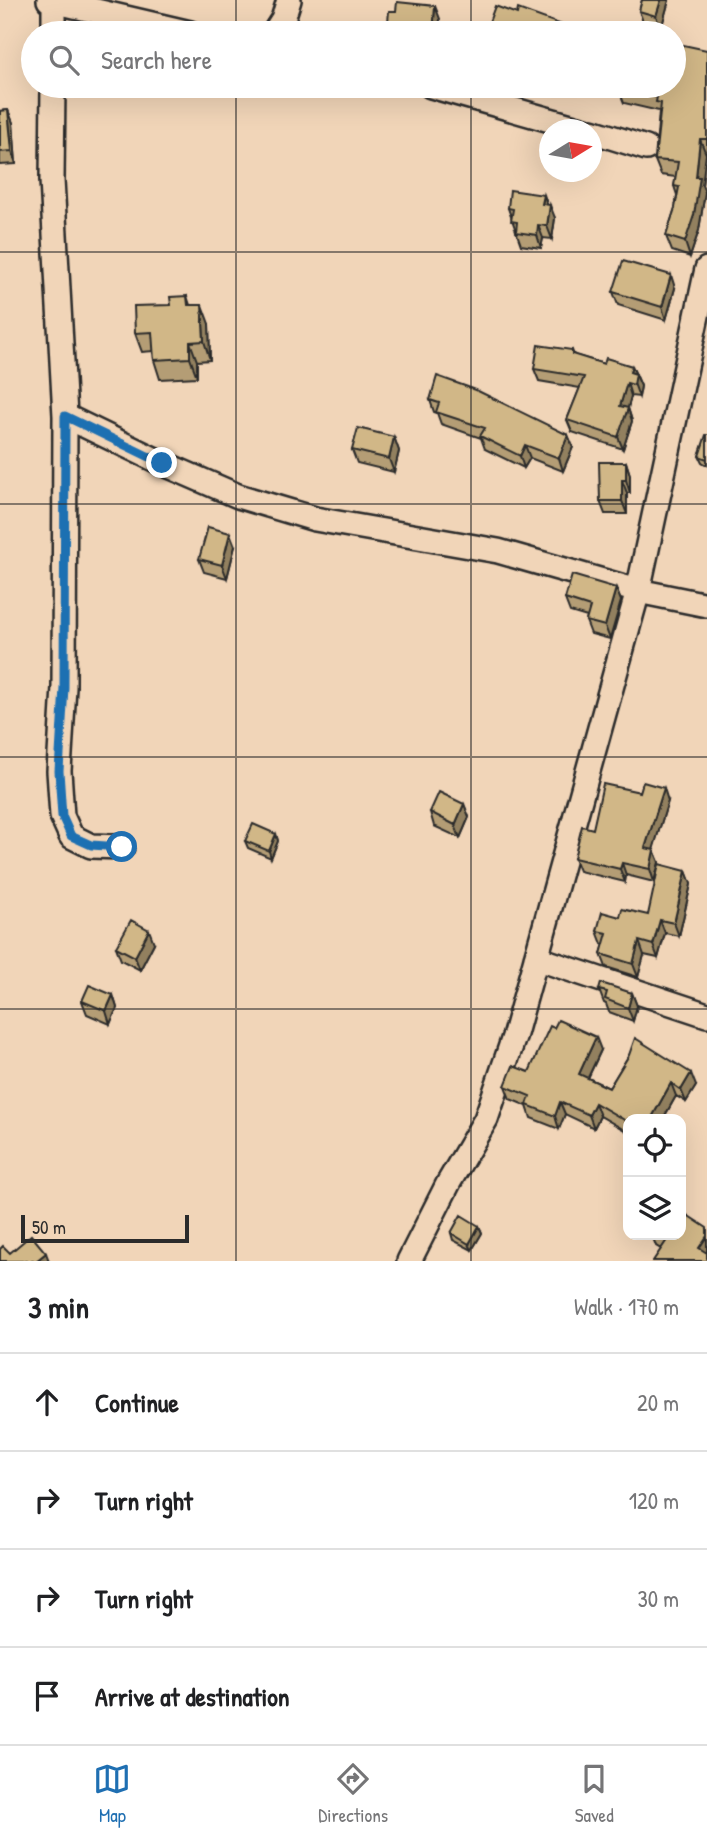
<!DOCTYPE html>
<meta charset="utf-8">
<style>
:root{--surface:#fff;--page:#f2f2f2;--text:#202124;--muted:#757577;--line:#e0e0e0;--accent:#1f6fb2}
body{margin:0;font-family:"Patrick Hand",sans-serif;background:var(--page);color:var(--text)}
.controls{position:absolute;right:21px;bottom:21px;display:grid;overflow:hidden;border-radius:14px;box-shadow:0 7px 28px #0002}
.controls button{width:63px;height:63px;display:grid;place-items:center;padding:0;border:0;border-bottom:2px solid var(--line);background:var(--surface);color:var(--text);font:35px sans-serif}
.compass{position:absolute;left:539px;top:119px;width:63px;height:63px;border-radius:50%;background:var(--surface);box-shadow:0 7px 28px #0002;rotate:79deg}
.scale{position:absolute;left:21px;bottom:18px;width:168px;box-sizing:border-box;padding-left:7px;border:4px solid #2b2b2b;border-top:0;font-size:19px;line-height:24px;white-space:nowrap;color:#2b2b2b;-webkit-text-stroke:5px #f1d5b8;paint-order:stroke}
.stop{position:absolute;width:21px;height:21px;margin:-16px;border:5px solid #1f6fb2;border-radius:50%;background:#fff}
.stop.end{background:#1f6fb2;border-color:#fff;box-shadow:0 2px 7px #0008}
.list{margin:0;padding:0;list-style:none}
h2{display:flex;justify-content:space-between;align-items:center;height:91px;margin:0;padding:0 28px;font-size:30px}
h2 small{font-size:23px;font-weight:400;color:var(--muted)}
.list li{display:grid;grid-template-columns:46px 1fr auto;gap:21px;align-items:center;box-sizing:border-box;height:98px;padding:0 28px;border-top:2px solid var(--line)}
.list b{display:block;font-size:26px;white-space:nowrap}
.list em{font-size:23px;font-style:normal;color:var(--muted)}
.icon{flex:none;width:38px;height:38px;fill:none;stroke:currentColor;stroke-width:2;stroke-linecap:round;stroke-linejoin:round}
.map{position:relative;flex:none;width:707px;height:1261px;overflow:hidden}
.search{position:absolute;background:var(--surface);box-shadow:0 7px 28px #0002;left:21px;right:21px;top:21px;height:77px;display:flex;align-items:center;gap:18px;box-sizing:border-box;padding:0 24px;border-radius:38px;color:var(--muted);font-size:26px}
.sheet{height:483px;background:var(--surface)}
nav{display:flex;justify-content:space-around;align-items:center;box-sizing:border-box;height:98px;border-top:2px solid var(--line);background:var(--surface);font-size:19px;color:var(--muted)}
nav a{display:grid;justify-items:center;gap:4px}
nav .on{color:var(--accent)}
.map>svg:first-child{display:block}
</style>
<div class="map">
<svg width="707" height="1261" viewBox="0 0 707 1261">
<rect width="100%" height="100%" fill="#f1d5b8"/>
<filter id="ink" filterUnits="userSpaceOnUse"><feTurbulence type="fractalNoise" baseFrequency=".0143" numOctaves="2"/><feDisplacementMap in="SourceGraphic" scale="14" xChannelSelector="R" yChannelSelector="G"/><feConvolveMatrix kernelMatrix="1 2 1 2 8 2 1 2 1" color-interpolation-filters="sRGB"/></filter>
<g filter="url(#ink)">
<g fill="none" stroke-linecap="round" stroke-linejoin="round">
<g stroke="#2b2b2b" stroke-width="28">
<path id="minor" d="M49,0L190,33
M54,33V3
M274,33L283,19L289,0
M53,86L52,180L65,416L64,687L59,771L62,816L71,836L91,846L122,847
M431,86L585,130
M592,131L646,148
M65,416L162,463L238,496L315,519L498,551L638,591L707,605
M536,958L707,1015
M409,1261L449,1182L486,1119L515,1034L638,591L707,269"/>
</g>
<use href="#minor" stroke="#f1d5b8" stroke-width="23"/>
</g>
<path fill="#b49d74" stroke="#2b2b2b" stroke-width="2" d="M642,0H669L661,29L644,24L639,11Z
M707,50V154H706L702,185L705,192L699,230L690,257L672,251L666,236L675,208L677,195L674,186L676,177L661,175L655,160L659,111L624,103L618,88Z
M8,110L13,123L16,164L0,165V111Z
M544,195L547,204L555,218L552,239L543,238L541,248L521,245L508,208Z
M675,288L666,320L618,305L613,292Z
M187,296L190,305L209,324L210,360L197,361V377L160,379L154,360L153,351L142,352L135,333L171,305Z
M572,350L574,355L604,364L632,366L635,373L636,374L641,386L639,397L631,396L628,408L632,421L623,449L572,432L567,420L580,388L539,381L534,369Z
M430,400L568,435L573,447L563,471L530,458L524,468L485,449L481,438L441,424L437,413L434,412Z
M707,435V465L702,462L699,456Z
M394,437L399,451L394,472L357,463L352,450Z
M626,462L630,475V493H627V514H605L600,501Z
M235,546L227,578L204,572L199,559Z
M616,588L621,601L610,639L591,634L586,621L587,617L570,612L565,599Z
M668,801L653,849L654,850L659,862L654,882L626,875L625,882L579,871L574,858L593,829Z
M464,804L469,817L460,838L434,826L430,812Z
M276,834L278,841L271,858L248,848L245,841Z
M686,871L691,884L679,936L665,933L658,958L644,955L638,977L606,967L601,954L604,944H602L597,931L620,917L648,915Z
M154,943L140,970L121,960L116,947Z
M599,990L632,993L637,1006L633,1021L609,1012L606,1004L604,1003Z
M113,995L117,1008L110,1024L87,1014L82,1001Z
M601,1050L588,1078L609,1088L629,1055L696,1086L686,1102L676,1096L663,1119H628V1132L600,1116L594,1128L565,1114L559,1129L531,1118L527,1106L510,1099L505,1086L529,1072Z
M479,1226L482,1233L472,1250L453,1240L451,1233Z
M652,1235H681L661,1249L656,1246Z"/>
<path fill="#92805e" stroke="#2b2b2b" stroke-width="2" d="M661,0H669L661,29L656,16Z
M435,6L440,19L439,33H433Z
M8,110L13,123L16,164L12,151Z
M700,139L706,154L702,185L705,192L699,230L690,257L685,242L696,177Z
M544,195L548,208L542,204Z
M550,205L555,218L552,239L547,226Z
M538,225L543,238L541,248L537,235Z
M671,275L675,288L666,320L662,307Z
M202,305L209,324L210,360L204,341Z
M190,342L197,361V377L190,358Z
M632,366L641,386L639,397L630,372Z
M627,383L631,396L626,415L628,408L632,421L623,449L618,437L620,406Z
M568,435L573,447L563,471L559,458Z
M394,437L399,451L394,472L389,459Z
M525,445L530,458L524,468L520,456Z
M626,462L630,475V493L626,480Z
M622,480L627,493V514L622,501Z
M230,533L235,546L227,578L222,565Z
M616,588L621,601L610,639L605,626Z
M664,788L668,801L650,860L645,848Z
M464,804L469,817L460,838L455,825Z
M276,834L278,841L271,858L269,851Z
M654,850L659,862L654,882L650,869Z
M622,863L626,875L625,882L620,869Z
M686,871L691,884L679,936L674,923Z
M660,920L665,933L658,958L653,945Z
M149,930L154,943L140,970L135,957Z
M639,941L644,955L638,977L633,964Z
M632,993L637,1006L633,1021L628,1008Z
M113,995L117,1008L110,1024L106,1011Z
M596,1037L601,1050L584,1086L579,1074Z
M691,1073L696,1086L686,1102L681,1090Z
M671,1083L676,1096L663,1119H651Z
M560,1102L565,1114L559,1129L555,1116Z
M595,1103L600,1116L594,1128L589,1115Z
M479,1226L482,1233L472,1250L469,1244Z
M707,1236V1261H704L699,1248Z
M46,1253L49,1261H36Z"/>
<path fill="#d1b787" stroke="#2b2b2b" stroke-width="2" d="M642,0H661L656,16L639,11Z
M397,2L435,6L433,33H387L389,11H396Z
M495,6L517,14L518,9L568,27L566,33H485Z
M674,43L707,50V139H700L696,177H700L694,215L685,242L666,236L675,208L679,187L674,186L678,162L655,160L661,103L656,102L657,97L618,88V86H674Z
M8,110L12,151L0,152V111Z
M510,190L544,195L542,204L550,205L547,226L538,225L537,235L516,232L517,222L511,221L513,209L508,208Z
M623,261L671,275L662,307L613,292Z
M187,296L188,305H202L204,341L190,342V358L154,360L152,332L135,333L134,306L171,305L170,297Z
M538,345L572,350V354L604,364L606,358L632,366L630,372L636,374L634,385L627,383L620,406L628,408L618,437L567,420L584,377L534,369Z
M437,376L476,390L568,435L559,458L525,445L520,456L480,436L485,428L436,412L439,403L430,400Z
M358,428L394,437L389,459L352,450Z
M706,435H707V459L699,456Z
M599,462H626V480H622V501H600Z
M208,527L230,533L222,565L199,559Z
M572,575L616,588L605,626L586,621L590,607L565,599Z
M643,782L664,788L645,848L654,850L650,869L622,863L620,869L574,858L582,826L593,829L603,784L640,792Z
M439,792L464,804L455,825L430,812Z
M253,824L276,834L269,851L245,841Z
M659,864L686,871L674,923L660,920L653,945L639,941L633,964L601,954L607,933L597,931L602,912L620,917L622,909L648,915Z
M131,920L149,930L135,957L116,947Z
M601,983L632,993L628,1008L605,999L607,992L599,990Z
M89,985L113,995L106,1011L82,1001Z
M558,1020L596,1037L579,1074L609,1088L629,1055L635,1038L691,1073L681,1090L671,1083L651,1119H628V1122L595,1103L589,1115L560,1102L555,1116L527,1105L530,1096L505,1086L513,1066L529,1072L550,1026L554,1028Z
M681,1211L707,1228V1236L699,1248L707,1253V1260L706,1261H653L667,1240L659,1235H681Z
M461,1215L479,1226L469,1244L451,1233Z
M31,1235L46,1253L36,1261H0V1249L3,1246L10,1253Z"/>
</g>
<g fill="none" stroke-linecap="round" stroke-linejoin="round" filter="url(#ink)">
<path stroke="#1f6fb2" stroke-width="9" d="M122,847L91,845L71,836L62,816L59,771L64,687L65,416L162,463"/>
</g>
<path fill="none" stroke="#2b2b2b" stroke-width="2" stroke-opacity="0.55" d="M236,0V33M471,0V33M236,86V1261M471,86V1261M0,252H707M0,504H707M0,757H707M0,1009H707"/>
</svg>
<div class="controls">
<button><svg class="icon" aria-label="locate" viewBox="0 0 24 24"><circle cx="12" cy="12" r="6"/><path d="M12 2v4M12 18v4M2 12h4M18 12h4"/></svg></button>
<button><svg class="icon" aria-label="layers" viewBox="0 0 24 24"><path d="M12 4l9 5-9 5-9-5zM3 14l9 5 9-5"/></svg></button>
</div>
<svg class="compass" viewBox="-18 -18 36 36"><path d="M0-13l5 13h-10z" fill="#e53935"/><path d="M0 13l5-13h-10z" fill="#757577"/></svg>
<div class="scale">50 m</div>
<div class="stop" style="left:122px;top:847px"></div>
<div class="stop end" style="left:162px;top:463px"></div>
<div class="search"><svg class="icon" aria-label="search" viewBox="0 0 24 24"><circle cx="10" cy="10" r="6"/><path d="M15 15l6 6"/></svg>Search here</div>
</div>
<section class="sheet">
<h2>3 min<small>Walk · 170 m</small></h2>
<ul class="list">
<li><svg class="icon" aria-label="ahead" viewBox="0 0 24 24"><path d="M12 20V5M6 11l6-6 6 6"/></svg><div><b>Continue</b></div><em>20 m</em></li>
<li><svg class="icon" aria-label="right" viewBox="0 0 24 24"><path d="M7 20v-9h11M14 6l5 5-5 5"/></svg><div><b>Turn right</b></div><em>120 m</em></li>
<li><svg class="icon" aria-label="right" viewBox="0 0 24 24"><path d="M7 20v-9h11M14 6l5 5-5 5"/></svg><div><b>Turn right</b></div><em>30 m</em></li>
<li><svg class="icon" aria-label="arrive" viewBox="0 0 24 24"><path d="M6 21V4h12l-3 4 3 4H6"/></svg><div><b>Arrive at destination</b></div></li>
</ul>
</section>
<nav>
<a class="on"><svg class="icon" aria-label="map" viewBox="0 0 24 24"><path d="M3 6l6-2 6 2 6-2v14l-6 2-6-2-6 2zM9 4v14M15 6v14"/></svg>Map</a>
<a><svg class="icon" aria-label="directions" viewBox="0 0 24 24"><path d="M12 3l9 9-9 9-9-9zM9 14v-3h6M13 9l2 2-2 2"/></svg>Directions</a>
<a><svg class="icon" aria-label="saved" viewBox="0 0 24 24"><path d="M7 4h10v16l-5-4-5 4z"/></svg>Saved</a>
</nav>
